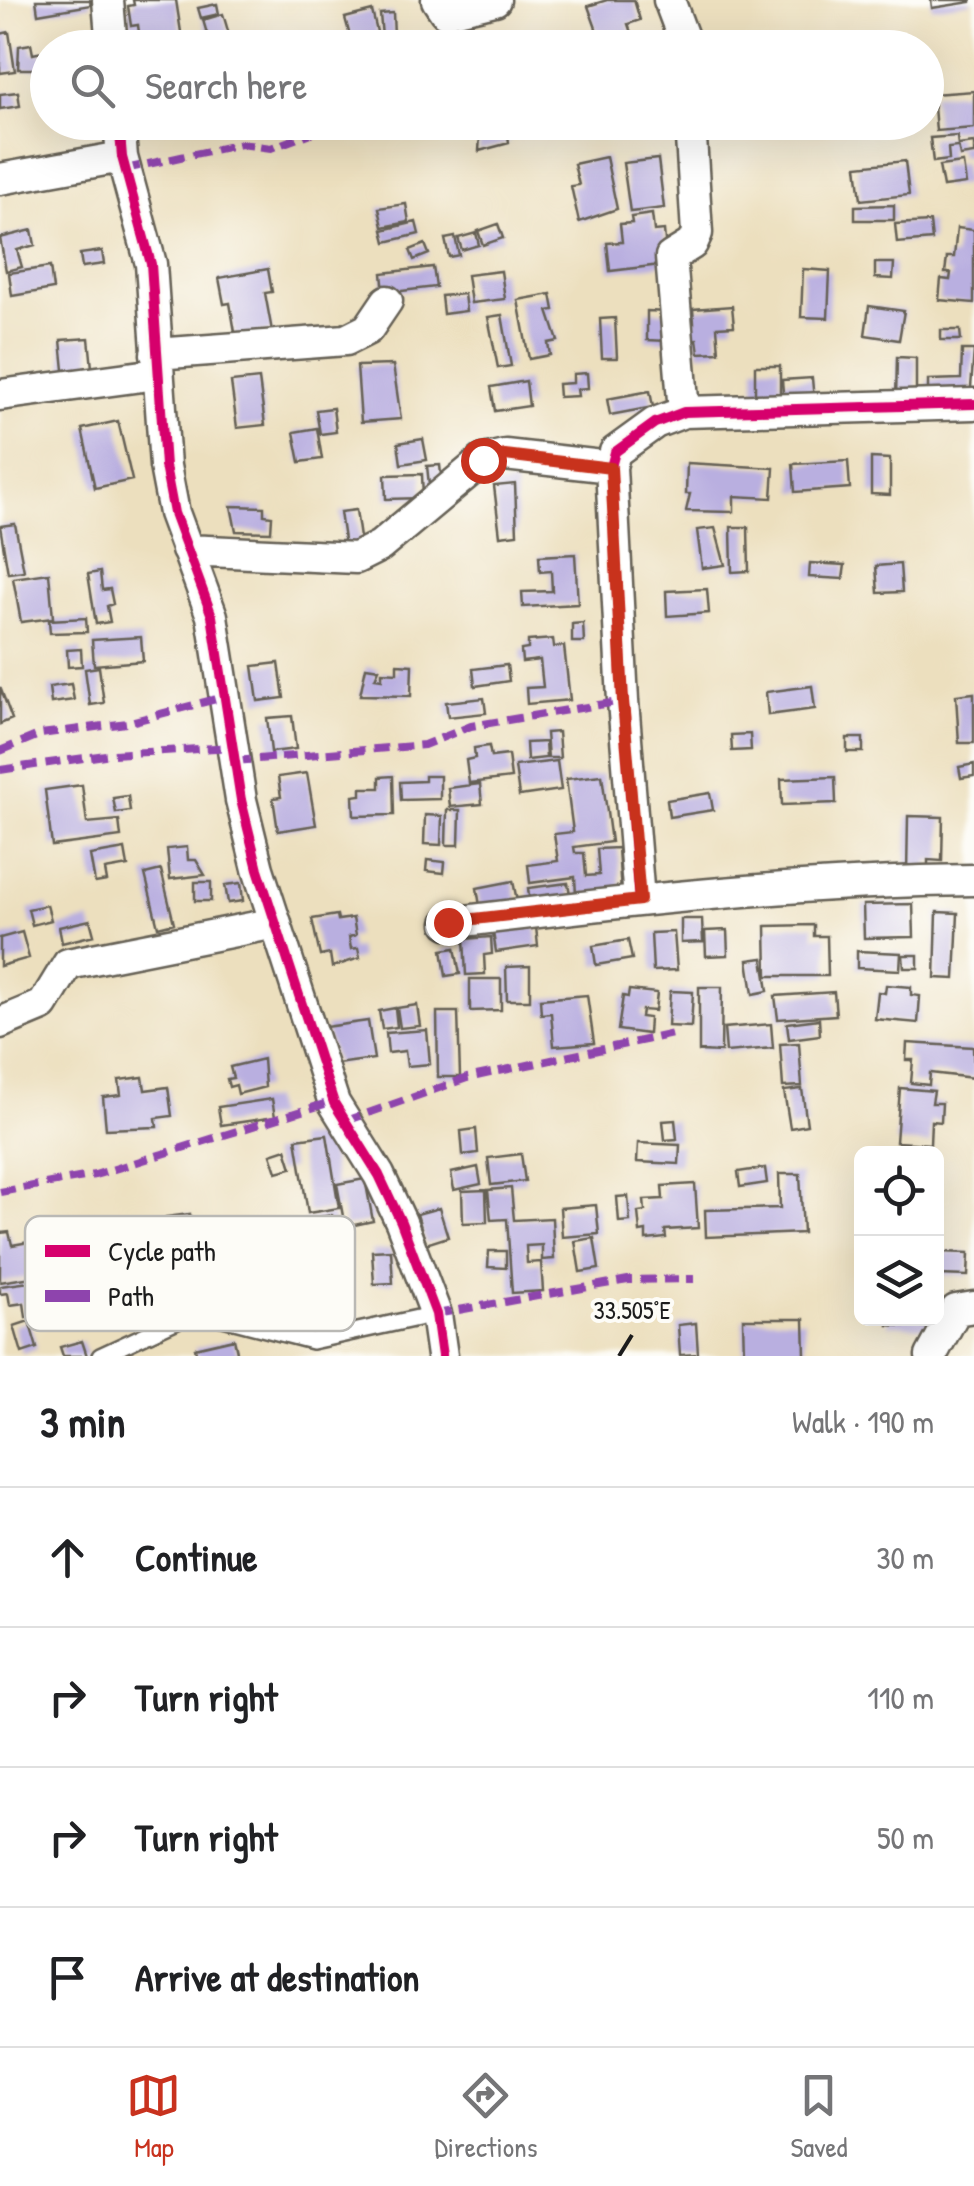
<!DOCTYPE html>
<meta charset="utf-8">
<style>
:root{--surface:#fff;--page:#f6f6f6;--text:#202124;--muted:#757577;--line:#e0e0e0;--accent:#c8321e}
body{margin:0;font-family:"Patrick Hand",sans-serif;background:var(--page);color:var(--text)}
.controls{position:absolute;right:30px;bottom:30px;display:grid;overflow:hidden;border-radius:15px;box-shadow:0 10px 40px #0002}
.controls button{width:90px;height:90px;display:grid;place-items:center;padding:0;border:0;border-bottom:2px solid var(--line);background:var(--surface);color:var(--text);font:50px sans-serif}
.stop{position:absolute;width:30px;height:30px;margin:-22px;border:8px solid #c8321e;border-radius:50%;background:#fff}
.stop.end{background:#c8321e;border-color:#fff;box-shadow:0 2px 10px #0008}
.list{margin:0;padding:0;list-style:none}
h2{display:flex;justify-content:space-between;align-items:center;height:130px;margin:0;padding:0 40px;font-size:42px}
h2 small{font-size:32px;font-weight:400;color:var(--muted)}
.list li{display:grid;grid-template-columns:65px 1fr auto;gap:30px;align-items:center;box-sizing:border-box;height:140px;padding:0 40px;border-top:2px solid var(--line)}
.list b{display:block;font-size:38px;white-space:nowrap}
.list em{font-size:32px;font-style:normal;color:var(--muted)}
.icon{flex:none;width:55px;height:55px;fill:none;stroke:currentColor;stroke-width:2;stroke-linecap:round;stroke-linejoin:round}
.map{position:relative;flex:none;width:974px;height:1356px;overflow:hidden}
.search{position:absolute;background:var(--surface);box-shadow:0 10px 40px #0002;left:30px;right:30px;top:30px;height:110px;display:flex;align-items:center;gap:25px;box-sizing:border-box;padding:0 35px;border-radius:55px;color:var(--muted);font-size:38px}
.sheet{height:690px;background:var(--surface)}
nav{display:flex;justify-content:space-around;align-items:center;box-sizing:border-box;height:140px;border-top:2px solid var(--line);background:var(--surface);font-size:28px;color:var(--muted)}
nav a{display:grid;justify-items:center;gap:5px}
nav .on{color:var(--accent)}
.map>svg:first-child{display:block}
</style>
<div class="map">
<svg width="974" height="1356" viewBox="0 0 974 1356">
<rect width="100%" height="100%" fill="#fdfcf7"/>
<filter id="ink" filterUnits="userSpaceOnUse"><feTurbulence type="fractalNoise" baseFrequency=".01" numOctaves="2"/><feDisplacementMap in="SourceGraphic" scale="20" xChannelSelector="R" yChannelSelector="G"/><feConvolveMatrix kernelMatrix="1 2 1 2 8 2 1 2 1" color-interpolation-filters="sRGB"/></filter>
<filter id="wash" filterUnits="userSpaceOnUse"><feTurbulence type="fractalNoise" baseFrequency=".0048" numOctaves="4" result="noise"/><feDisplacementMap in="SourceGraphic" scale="40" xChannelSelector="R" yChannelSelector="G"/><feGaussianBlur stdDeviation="2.25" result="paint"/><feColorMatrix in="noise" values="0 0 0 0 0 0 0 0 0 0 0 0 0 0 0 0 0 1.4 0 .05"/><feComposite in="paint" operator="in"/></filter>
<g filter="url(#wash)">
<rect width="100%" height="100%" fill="#ecdfbe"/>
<g id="blocks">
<path fill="#b9afe0" d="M36,0H90L91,5L38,14Z
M133,0H176L183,45L141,48L138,25L131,26L128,6L134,5Z
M607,0H634L640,20L628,24L635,45L603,48L588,6Z
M931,0H971V2L932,8Z
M217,4L219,14L201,18L198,8Z
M372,11L378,36L352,43L345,18Z
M393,13L394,36L382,37L380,14Z
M223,14L231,41L211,47L203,20Z
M470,30L473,48H454L451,33Z
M9,32L15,71L0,73V34Z
M516,33L518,48H490L489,36Z
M31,44L33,54L42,52L45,69H18L19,46Z
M974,91V128L936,131L933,94Z
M18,92L20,106L0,109V94Z
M481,122L507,126L509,143L479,151Z
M646,122H686V133H646Z
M957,136L958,147L948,148L949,160L933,162L930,138Z
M974,143V154L960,156L958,145Z
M606,157L617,209L579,222L571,186L579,185L574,164Z
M658,159L664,208L630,212L623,163Z
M905,161L909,195L861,200L857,166Z
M963,163L966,184L943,187L939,166Z
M406,204L409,222L383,227L379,208Z
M894,205V220H855V206Z
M652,214L654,231L664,230L666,251L660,265L610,271L607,243L622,242L620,224L632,223L631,217Z
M416,222L419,234L386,242L383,230Z
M930,222L932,240L897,243L895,224Z
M498,224L503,238L483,245L478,231Z
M957,228L974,230V303L939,300L941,279L950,280L951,273H945L947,257H954Z
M32,230L35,245L17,250L22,267L6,271L0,238Z
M476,233L479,245L462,250L458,238Z
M455,237L459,255L449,257L445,239Z
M425,244L429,254L414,260L410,250Z
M102,251L104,264L82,267L80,254Z
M875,263H894L893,279L875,278Z
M50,267L53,289L12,296L9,273Z
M433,267L436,287L384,293L382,273Z
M268,269L272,292L265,293L272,331L236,338L230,303L224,304L219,278Z
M803,269L830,271L828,318L801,317Z
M501,271L505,299L471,303L467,275Z
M464,294L466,311L443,314L441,296Z
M551,294L554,310L548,311L558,341L548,343L550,355L529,359L518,300Z
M732,306L734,326L717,327L719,352L699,353L697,339L685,340L683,324L694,323L693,309Z
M869,306L904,311L899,340L865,335Z
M647,311L667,312V341L647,340Z
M502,315L511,366L498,368L488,317Z
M615,318L617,358H602L600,319Z
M941,330H960L961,340H941Z
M89,338L92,368L64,370L61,340Z
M962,350H974L970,400L928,401V380L961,379Z
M897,357L916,358V400L896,399Z
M393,365L401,419L361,422L357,366Z
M755,366H780V406H755Z
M587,373L588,388L577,389L578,396L559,397L558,384L573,383V374Z
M812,378L814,401L784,404L782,380Z
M259,379L265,425L237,428L231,382Z
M526,381L529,406L495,411L491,387Z
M650,391L653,407L610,415L607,399Z
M333,408L336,432L320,434L316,410Z
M118,421L132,480L95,488L82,429Z
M317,428L322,459L300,462L294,432Z
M423,439L427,460L401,464L398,443Z
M871,458L890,459V495L871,494Z
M848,461L850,488L795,492L793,464Z
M687,463L774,468L772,498L734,496V512L686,511L690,494H686Z
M440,465L442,484L429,485L427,466Z
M422,474L423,498L386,499L385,475Z
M515,484L517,534L500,536L494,486Z
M231,506L264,507V515L272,516L271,532L236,531Z
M356,510L361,545L345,547L340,512Z
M15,524L24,571L8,573L0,526Z
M731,527H748L749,571L732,572Z
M715,528L725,565L702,568L697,530Z
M575,554L578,604L523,607L522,592L552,591L551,571L540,572L539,556Z
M810,563L845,565L843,579L809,577Z
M900,564L902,592L878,593L876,566Z
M100,572L102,590L110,589L113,604L107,606L110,622L96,624L88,574Z
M49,573L53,618L21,622L13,578Z
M707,589L709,613L667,616L666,591Z
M86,618L87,632L50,633L49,620Z
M583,623L584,642H572V624Z
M141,637L143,661L94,665L92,640Z
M553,639L554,647L564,646L570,700L527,704L526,688L543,687L540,660L522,662L521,650L528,649V641Z
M81,649L82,666L68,667L67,650Z
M279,663L284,698L258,701L253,666Z
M397,664L412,665L411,696L360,695L366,667L379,669L375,678L382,679V672L397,673Z
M507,665L509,681L475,686L473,669Z
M99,667L104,703L90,705L85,669Z
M71,684L74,700L51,703L49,687Z
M812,686L815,709L768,715L766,692Z
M0,687L12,719L0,724Z
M974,693V743H959L956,695Z
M484,698L486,713L448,717L446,702Z
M292,716L296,749L271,752L267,718Z
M558,732L560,758H548L546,733Z
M750,734L751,750L732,751L731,735Z
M847,738H863V752H847Z
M545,742L546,758L527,760L526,743Z
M489,746L491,757L508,755L511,778L469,783L466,760L475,758L474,748Z
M557,761L561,790L519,796L515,766Z
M974,764V776L961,778L959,767Z
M307,773L316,825L278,831L273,798L281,797L278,777Z
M602,775L611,842L574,847L575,853H584L586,876L599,875L597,849L618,848L621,893L576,895L575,877L530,883L528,865L558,861L554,834L573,832L566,779Z
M393,776L394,815L354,816L353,796L361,795V788H380V777Z
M425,776H440V799L401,800L400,782L425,781Z
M835,777L836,803L782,805L781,779Z
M480,784L482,804L450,807L448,788Z
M82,785L87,823L119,820L121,837L52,846L45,790Z
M710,793L713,810L669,817L667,800Z
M128,796L130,811L116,813L113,798Z
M447,810H460L459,845H446Z
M425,815L442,816L441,845L424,844Z
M908,816L943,817L942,861L928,860V875L907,874Z
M187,847L188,860H196L205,875L170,879L167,849Z
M125,849L128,866L105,870L107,881L95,883L90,855Z
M427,860L445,862L444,873L426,871Z
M161,870L174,923L158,927L145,874Z
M513,881L518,906L481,912L477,888Z
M195,882H211V901H195Z
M241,883L243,901L228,903L225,885Z
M568,883L571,900L530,905L528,888Z
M913,904L914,937L864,938L863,905Z
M47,905L51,920L32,925L28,909Z
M937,912L958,913L955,979L935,978Z
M337,915L338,920L353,918L356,935L349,937L351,949L358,948L360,958L332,967L330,954L320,956L312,919Z
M681,919H702L703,942L681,943Z
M90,920L94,935L62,943L59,927Z
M814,925V936H827L828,976H767L766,926Z
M536,927L538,946L496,952L493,932Z
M727,930L728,955L706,956L705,931Z
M22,932L29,958L0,966V938Z
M674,932L677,970L653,971L651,933Z
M491,937L492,954L484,955L485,974L466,975L464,939Z
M628,940L632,959L596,965L593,946Z
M455,948L460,974L446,976L442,950Z
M857,951L901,953L900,970L857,968Z
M903,955H918V968H904Z
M763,958L768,991L753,994L748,960Z
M530,966V1000H507L506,967Z
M470,979H501V1010L470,1011Z
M886,985L911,987V995L920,996L918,1023L875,1019L878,992L885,993Z
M699,987H722L721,1052L699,1051Z
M629,990L657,993L655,1011L642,1010L641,1017L649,1018L648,1034L618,1030L623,996L628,997Z
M670,991L693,992L691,1027L668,1026Z
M834,992L836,1015L778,1019L775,996Z
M587,995L594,1043L554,1046L551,1013L541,1014L540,999Z
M417,1005L420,1026L400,1028L397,1008Z
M395,1008L397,1027L382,1029L379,1011Z
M437,1012H458L460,1077H438Z
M819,1019L820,1035L789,1039L787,1023Z
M368,1021L374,1059L336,1064L325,1027Z
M771,1024L773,1048L726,1052L724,1028Z
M427,1030L430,1064L407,1066L405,1051L388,1053L386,1033Z
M799,1043L802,1086L783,1087L780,1044Z
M907,1043L973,1047L974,1078L930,1073L929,1085L911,1083L913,1060H906Z
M263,1059L265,1087L238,1094L236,1085L229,1087L227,1079L233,1078L230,1067Z
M143,1077L145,1090L168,1087L172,1116L156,1118L157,1127L106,1129L103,1097L121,1095L119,1080Z
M900,1088L934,1091L932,1103H942L941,1122L931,1121L930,1144L896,1142Z
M802,1089L807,1125L790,1128L784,1091Z
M272,1099L275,1117L221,1125L218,1107Z
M675,1120L677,1139L665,1140L663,1121Z
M476,1129L478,1153L463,1155L461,1131Z
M327,1135L339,1208L308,1213L296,1139Z
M638,1143L680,1145L679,1164L637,1162Z
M286,1149L292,1168L277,1172L271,1154Z
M521,1154L525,1181L491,1185L488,1158Z
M478,1167L481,1184L454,1190L451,1173Z
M765,1168L767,1183L740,1187L738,1172Z
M779,1174H800L803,1233L706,1237L705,1210L780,1208Z
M365,1179L373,1221L345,1227L337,1184Z
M695,1184L698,1228L665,1230L666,1238L646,1240V1231L640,1232L638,1212L645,1211L644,1200L663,1199L662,1186Z
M511,1188L514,1220L552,1218L554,1259L542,1260V1245L526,1246L527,1263L541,1262L543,1291L512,1293L507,1219L491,1220L488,1190Z
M486,1190L487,1222L463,1223L462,1191Z
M628,1196L630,1221L619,1222L617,1197Z
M596,1205L599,1234L562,1237L560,1208Z
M439,1208L448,1237L426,1244L417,1214Z
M190,1214L194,1249L166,1252L165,1246L155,1248L153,1230L168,1228L166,1217Z
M332,1215L334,1230L306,1235L304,1220Z
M9,1232L12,1245L29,1242L32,1257L42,1255L45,1275L0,1282V1233Z
M594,1238L599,1269L580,1272L575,1241Z
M391,1250L393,1283L374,1284L372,1251Z
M489,1251H506V1268L488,1267Z
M940,1252L969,1253L968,1276L939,1275Z
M59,1278L65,1318L51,1320L50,1313L26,1317L24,1303L10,1305L8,1293L0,1294V1286Z
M936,1298H942L940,1328L888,1325L889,1318H936Z
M743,1319H804L805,1356L744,1355Z
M29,1321L37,1348L22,1353L14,1326Z
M696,1323L698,1354L680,1355L678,1325Z
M234,1339L238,1356H197L195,1348Z
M82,1341L87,1356H63L60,1347Z"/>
</g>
</g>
<g filter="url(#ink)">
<use href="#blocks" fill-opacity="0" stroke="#656055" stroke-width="2.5"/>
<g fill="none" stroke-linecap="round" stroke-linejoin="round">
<g stroke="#656055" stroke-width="20">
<path id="lane" d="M100,1356L184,1317H219L312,1341L436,1314"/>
</g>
<g stroke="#656055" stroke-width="35">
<path id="street" d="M108,0L112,48
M437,0L445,12L495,0
M669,0L687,48
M119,122L122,157L151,264L165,466L174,513L212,616L241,800L258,869L334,1103L379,1175L401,1222L436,1314L442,1356
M0,179L122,157
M156,354L346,340L368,329L387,301
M0,395L157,374
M684,412L671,257L692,244L697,233L690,122
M187,550L356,558L380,546L483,460L505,455L611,467
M639,900L623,701L611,467L615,452L655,423L684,412L974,404
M448,923C623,901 798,882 974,880
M0,1023L43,1005L68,964L276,923
M931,1356L956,1310L974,1307"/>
</g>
<use href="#lane" stroke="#fff" stroke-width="15"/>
<use href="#street" stroke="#fff" stroke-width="30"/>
<path stroke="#8e44ad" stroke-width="8" stroke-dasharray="15 8" stroke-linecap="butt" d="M125,169L241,144L271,148L341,122
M0,751L41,734L127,723L227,696
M235,761L424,745L471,726L623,701
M0,770L112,754L233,747
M346,1121L467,1078L673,1034
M0,1192L95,1175L334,1101
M436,1314L628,1280L694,1279"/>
<g stroke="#fdfcf7" stroke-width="16">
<path id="cycleway" d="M119,122L122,157L151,264L165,466L174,513L212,616L241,800L258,869L334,1103L379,1175L401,1222L436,1314L442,1356
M639,900L623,701L611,467L615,452L655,423L684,412L974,404"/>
</g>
<use href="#cycleway" stroke="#d6006c" stroke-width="10"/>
</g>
</g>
<g fill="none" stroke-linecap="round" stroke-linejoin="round" filter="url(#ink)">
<path stroke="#c8321e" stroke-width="12" d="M448,922L640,900L623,701L611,468L505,455L483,460"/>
</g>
<path fill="none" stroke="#1c1c1c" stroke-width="4" d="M619,1356L632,1335"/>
<rect x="25" y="1216" width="330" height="115" rx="15" fill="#fdfcf7" stroke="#bab9b5" stroke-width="2.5"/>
<rect x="45" y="1245" width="45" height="12" fill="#d6006c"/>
<rect x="45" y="1290" width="45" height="12" fill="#8e44ad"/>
<g font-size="28" fill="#1c1c1c">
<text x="108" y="1261">Cycle path</text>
<text x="108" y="1306">Path</text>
</g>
<g font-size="25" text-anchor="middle" fill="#1c1c1c" stroke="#fdfcf7" stroke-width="8" stroke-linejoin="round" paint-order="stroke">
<text x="632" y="1319">33.505°E</text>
</g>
</svg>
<div class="controls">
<button><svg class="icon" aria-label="locate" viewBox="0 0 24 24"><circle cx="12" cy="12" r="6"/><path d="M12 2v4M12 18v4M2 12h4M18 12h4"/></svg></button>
<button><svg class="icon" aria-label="layers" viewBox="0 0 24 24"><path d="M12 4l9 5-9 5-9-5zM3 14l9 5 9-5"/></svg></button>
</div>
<div class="stop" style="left:483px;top:460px"></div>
<div class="stop end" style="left:448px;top:922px"></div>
<div class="search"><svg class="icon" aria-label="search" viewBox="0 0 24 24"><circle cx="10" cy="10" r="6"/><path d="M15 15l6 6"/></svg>Search here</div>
</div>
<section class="sheet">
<h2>3 min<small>Walk · 190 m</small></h2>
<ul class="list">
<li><svg class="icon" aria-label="ahead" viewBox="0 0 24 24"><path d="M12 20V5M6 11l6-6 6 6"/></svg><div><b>Continue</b></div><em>30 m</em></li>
<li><svg class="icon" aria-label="right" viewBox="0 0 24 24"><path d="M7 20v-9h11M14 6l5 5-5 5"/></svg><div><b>Turn right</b></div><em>110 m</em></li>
<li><svg class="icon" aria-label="right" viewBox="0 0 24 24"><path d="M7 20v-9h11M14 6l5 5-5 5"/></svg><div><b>Turn right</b></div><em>50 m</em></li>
<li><svg class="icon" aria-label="arrive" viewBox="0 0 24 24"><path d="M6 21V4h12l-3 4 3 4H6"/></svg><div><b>Arrive at destination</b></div></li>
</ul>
</section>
<nav>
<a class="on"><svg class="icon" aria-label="map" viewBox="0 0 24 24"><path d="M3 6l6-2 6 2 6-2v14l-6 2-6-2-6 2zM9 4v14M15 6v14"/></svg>Map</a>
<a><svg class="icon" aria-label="directions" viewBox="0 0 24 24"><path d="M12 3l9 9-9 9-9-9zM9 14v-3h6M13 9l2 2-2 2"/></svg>Directions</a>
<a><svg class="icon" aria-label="saved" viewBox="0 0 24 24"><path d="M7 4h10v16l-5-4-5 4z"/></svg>Saved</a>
</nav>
